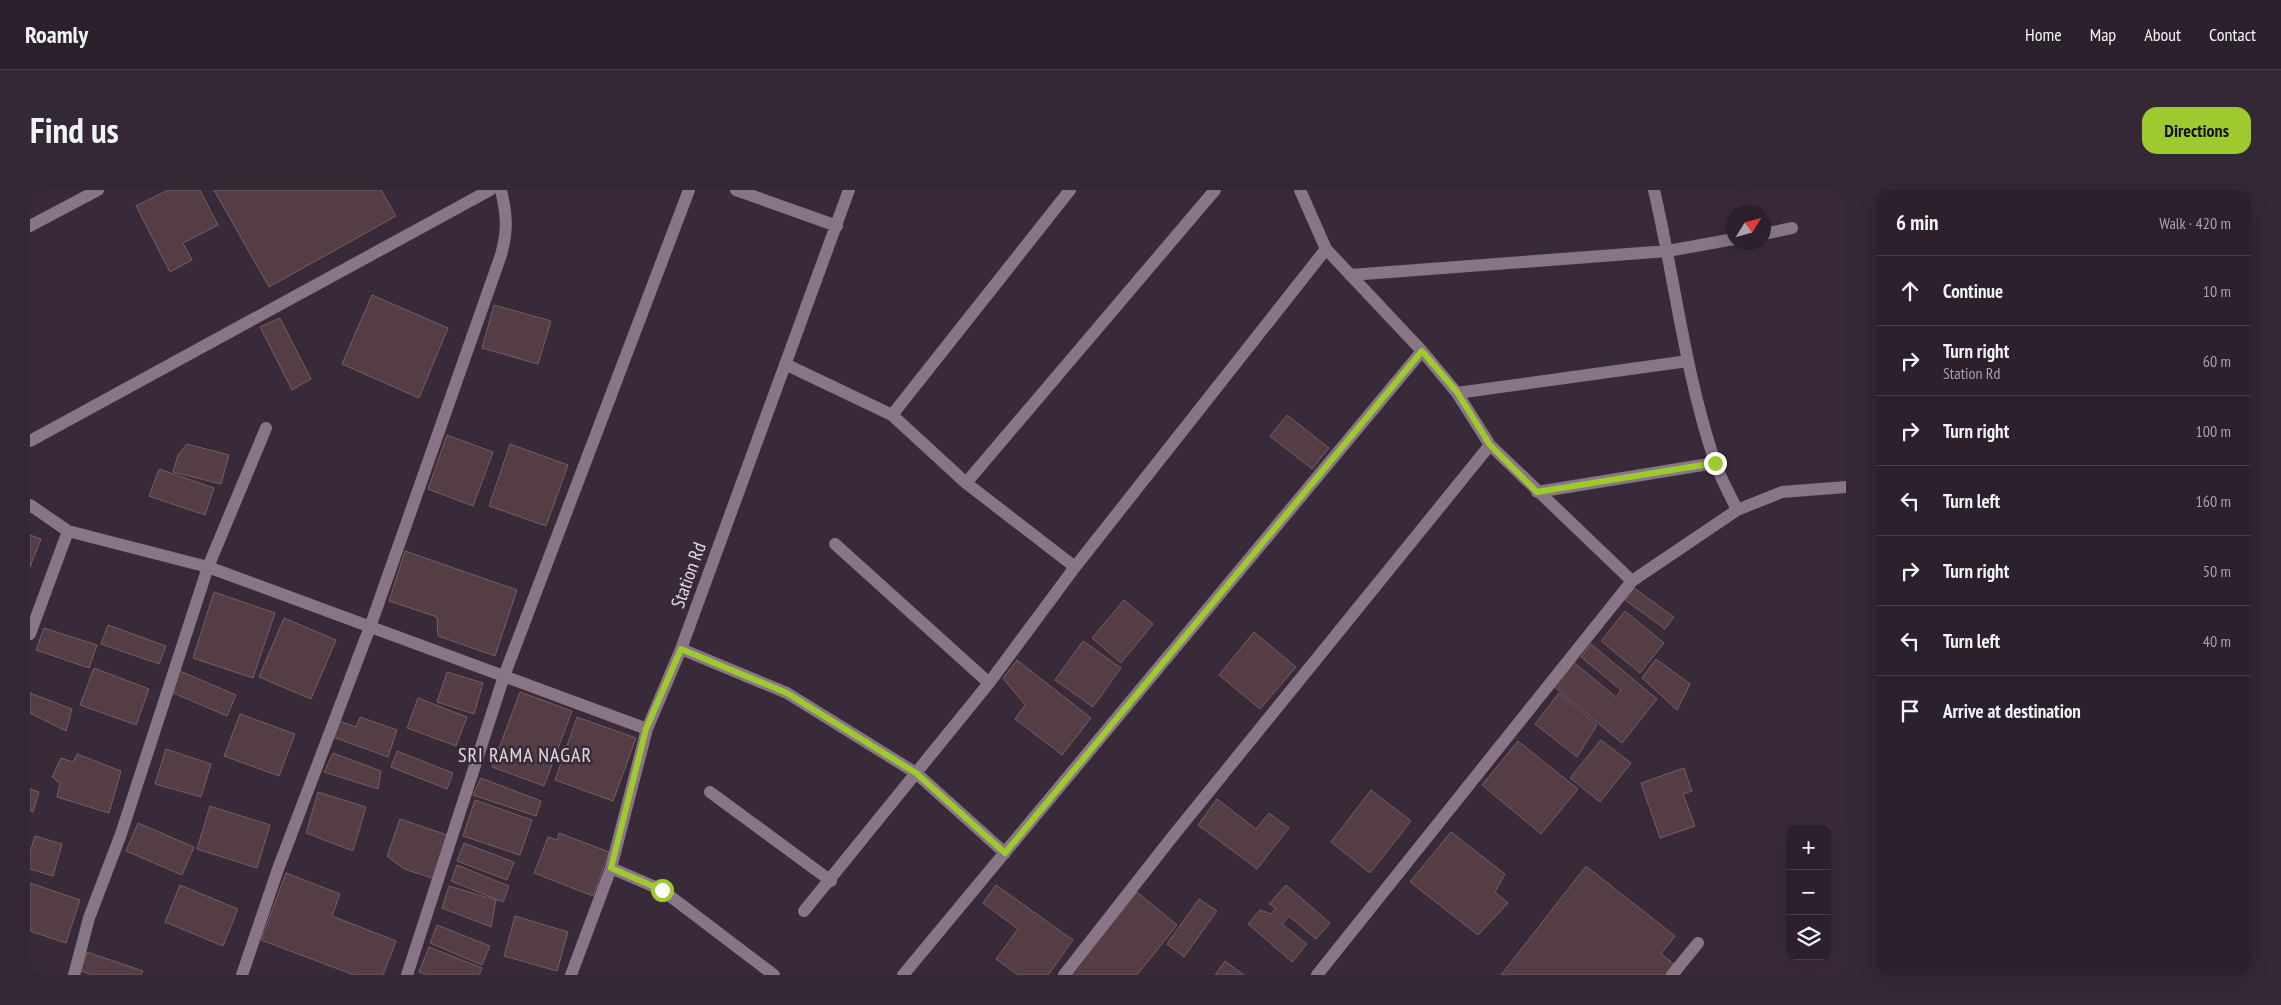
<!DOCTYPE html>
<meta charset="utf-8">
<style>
:root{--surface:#2b202b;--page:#332833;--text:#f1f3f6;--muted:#a6a3a9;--line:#473e47;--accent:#9eca2f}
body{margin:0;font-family:"PT Sans Narrow",sans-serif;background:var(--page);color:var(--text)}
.controls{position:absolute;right:15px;bottom:15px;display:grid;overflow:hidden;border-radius:10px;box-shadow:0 5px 20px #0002}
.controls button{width:45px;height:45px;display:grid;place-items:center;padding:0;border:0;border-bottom:1px solid var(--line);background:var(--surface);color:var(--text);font:25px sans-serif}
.compass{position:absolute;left:1696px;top:15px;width:45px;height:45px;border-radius:50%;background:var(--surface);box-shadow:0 5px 20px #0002;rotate:53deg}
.stop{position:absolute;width:15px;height:15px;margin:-11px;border:4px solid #9eca2f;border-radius:50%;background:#fff}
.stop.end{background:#9eca2f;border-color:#fff;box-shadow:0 1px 5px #0008}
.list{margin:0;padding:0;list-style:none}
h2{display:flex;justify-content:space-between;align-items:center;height:65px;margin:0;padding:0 20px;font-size:21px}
h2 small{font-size:16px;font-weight:400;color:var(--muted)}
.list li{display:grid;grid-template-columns:32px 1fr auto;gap:15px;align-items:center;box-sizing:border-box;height:70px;padding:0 20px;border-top:1px solid var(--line)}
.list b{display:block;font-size:19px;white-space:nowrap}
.list p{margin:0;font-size:16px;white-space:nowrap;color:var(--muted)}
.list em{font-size:16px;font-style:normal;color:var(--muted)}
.icon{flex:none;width:28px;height:28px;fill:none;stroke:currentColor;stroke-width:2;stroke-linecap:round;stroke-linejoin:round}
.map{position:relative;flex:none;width:1816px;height:785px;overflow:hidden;border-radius:15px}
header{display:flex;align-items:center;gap:30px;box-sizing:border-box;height:70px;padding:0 25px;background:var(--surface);border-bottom:1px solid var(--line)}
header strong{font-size:24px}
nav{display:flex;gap:28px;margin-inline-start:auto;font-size:18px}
.intro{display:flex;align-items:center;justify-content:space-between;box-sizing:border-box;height:120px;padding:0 30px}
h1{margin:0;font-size:35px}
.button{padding:12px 22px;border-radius:15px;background:var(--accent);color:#111;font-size:18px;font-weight:700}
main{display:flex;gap:30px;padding:0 30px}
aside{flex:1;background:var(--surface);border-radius:15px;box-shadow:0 5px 20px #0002}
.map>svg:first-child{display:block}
</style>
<header>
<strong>Roamly</strong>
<nav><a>Home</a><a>Map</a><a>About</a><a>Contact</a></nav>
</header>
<div class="intro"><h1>Find us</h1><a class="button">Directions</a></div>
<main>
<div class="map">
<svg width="1816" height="785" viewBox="0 0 1816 785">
<rect width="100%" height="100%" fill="#392a39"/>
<path fill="#543d44" stroke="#755d64" d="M138,0H170L188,35L153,53L162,70L140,82L106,16Z
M184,0H351L366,26L239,97Z
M342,105L418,138L389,208L312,174Z
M464,115L521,131L508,174L452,158Z
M250,128L281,189L262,200L230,137Z
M1257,225L1299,258L1282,279L1240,246Z
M417,245L463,262L443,316L398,299Z
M157,254L199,265L191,294L143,282L148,265Z
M480,254L538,275L516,336L459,316Z
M129,279L184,298L175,325L119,306Z
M0,345L11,349L0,377Z
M375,361L487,400L465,466L408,446L407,427L359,411Z
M1604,398L1644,427L1635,439L1595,410Z
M184,402L245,423L223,488L163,468Z
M1094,410L1123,434L1091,473L1062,448Z
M1595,421L1634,453L1610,483L1571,451Z
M254,428L306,450L281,509L229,487Z
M78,435L136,456L129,474L71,454Z
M14,438L67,455L59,478L6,460Z
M1224,442L1266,477L1230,519L1189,485Z
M1053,451L1091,478L1063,517L1025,490Z
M1561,454L1627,509L1592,553L1522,495L1542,471L1586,507L1591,500L1551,467Z
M1626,469L1660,494L1647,520L1612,488Z
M987,470L1061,528L1032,565L985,529L995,515L973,488Z
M64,478L119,499L106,535L50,515Z
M150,481L206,505L197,526L141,502Z
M417,482L453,493L444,524L407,512Z
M490,502L542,521L514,596L462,577Z
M0,503L42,519L36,541L0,523Z
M1529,503L1567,535L1547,567L1505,534Z
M388,508L437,527L426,556L377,538Z
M210,524L265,544L249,586L194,566Z
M330,527L367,540L358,567L303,547L309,531L326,537Z
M547,527L606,548L583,611L525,590Z
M1571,550L1601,573L1570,612L1540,588Z
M1488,551L1548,599L1511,644L1452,595Z
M136,559L181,574L171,607L125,594Z
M367,561L423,583L417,599L361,577Z
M303,563L351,581L348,599L294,582Z
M47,564L91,581L79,623L27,607L30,593L22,587L31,568L43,572Z
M1654,578L1662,601L1653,604L1665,636L1630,648L1611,593Z
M451,588L511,611L506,626L443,605Z
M0,599L9,602L3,622L0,621Z
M1341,600L1381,631L1340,683L1301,652Z
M288,602L336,617L323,661L276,643Z
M1187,609L1226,639L1239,623L1259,638L1227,679L1168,635Z
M445,610L502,630L490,665L433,646Z
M180,616L240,635L227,678L167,659Z
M370,629L423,647L408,690L374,679L357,666Z
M108,633L164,657L152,685L96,661Z
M1421,642L1475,684L1465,702L1478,713L1448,745L1380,692Z
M529,643L579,662L563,706L504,683L518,647L527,650Z
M5,646L32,654L23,686L0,679V662Z
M434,653L484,672L477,690L427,671Z
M427,675L479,696L473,712L421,691Z
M1556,676L1645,746L1631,764L1644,774L1636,785H1471Z
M256,683L310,704L302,726L366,751L353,785H324L231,750Z
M0,693L50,710L36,753L0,741Z
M150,695L208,719L193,756L135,732Z
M966,695L1043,750L1018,785H988L966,769L988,739L953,713Z
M1256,695L1300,733L1286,749L1259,726L1252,734L1277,754L1262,772L1218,734L1230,720L1241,724L1246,718L1239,714Z
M419,696L466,710L461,737L412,718Z
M1107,702L1147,735L1107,785H1043L1042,784Z
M1169,709L1187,721L1154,767L1137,754Z
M485,726L538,742L527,781L474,766Z
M407,735L460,756L452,775L400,753Z
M399,757L452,778L449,785H398L389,782Z
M57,762L113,781L111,785H62L51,781Z
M1195,771L1214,785H1185Z"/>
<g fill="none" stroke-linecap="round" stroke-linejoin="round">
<path stroke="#887687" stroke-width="12" d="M706,0L807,36
M1270,0L1296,59L1392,161L1427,203L1460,255L1602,391
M1624,0C1645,90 1655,184 1685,272C1690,288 1700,304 1707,320
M0,36L68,0
M1734,44L1762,38
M1320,85L1638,61L1704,49
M755,174L862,225L936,293L1045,377
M1427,203L1658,171
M862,225L1040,0
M0,251L460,0
M936,293L1185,0
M1507,302L1685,273
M0,315L38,341L178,377L617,539
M805,354L959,493
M0,444L38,341
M651,459L757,503L886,583L975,663
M680,602L801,691
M581,678L632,700L744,785
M774,721L959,493L1045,377L1296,59
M44,785L59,728L91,644L178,377L236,238
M212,785L248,679L340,437L471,65C478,39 477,27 471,0
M377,785L474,486L659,0
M541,785L581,678L617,539L651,459L819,0
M873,785L1392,161
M1034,785L1143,646L1460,255
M1287,785L1602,391L1707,320L1752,302L1816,297
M1642,785L1668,753"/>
</g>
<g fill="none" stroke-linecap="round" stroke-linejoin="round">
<path stroke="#9eca2f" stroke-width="6" d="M632,700L581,678L616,539L651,459L757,503L886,583L975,663L1392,161L1427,202L1460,255L1507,302L1685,273"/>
</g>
<g text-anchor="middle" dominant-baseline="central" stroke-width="5" stroke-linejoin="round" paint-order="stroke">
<g font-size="19" fill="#e3d9e3" stroke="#392a39">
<text transform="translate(658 385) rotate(-70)">Station Rd</text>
</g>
<g font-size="20" letter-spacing="1" fill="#e3d9e3" stroke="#392a39">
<text x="495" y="565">SRI RAMA NAGAR</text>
</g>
</g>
</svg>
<div class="controls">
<button>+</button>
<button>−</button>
<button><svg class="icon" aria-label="layers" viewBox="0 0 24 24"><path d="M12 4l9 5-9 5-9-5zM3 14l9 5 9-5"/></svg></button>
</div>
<svg class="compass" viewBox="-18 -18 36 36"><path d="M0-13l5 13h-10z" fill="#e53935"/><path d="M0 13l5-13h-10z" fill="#a6a3a9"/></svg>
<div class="stop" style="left:632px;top:700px"></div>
<div class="stop end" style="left:1685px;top:273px"></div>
</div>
<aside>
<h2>6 min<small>Walk · 420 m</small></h2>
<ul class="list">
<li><svg class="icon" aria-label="ahead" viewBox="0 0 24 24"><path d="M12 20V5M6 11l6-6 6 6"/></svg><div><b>Continue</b></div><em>10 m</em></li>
<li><svg class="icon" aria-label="right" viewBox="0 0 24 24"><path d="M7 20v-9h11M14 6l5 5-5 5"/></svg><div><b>Turn right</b><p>Station Rd</p></div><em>60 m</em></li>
<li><svg class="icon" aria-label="right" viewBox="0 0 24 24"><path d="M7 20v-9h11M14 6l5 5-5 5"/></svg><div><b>Turn right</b></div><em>100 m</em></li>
<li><svg class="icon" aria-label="left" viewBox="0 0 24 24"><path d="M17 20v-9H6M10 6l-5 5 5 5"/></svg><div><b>Turn left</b></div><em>160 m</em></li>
<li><svg class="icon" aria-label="right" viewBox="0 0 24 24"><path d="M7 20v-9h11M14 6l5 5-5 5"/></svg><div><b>Turn right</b></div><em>50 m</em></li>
<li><svg class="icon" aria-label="left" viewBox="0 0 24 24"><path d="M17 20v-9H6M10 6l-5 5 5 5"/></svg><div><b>Turn left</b></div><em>40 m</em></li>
<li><svg class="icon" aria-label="arrive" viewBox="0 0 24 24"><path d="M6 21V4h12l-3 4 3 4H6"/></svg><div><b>Arrive at destination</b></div></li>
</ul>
</aside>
</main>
